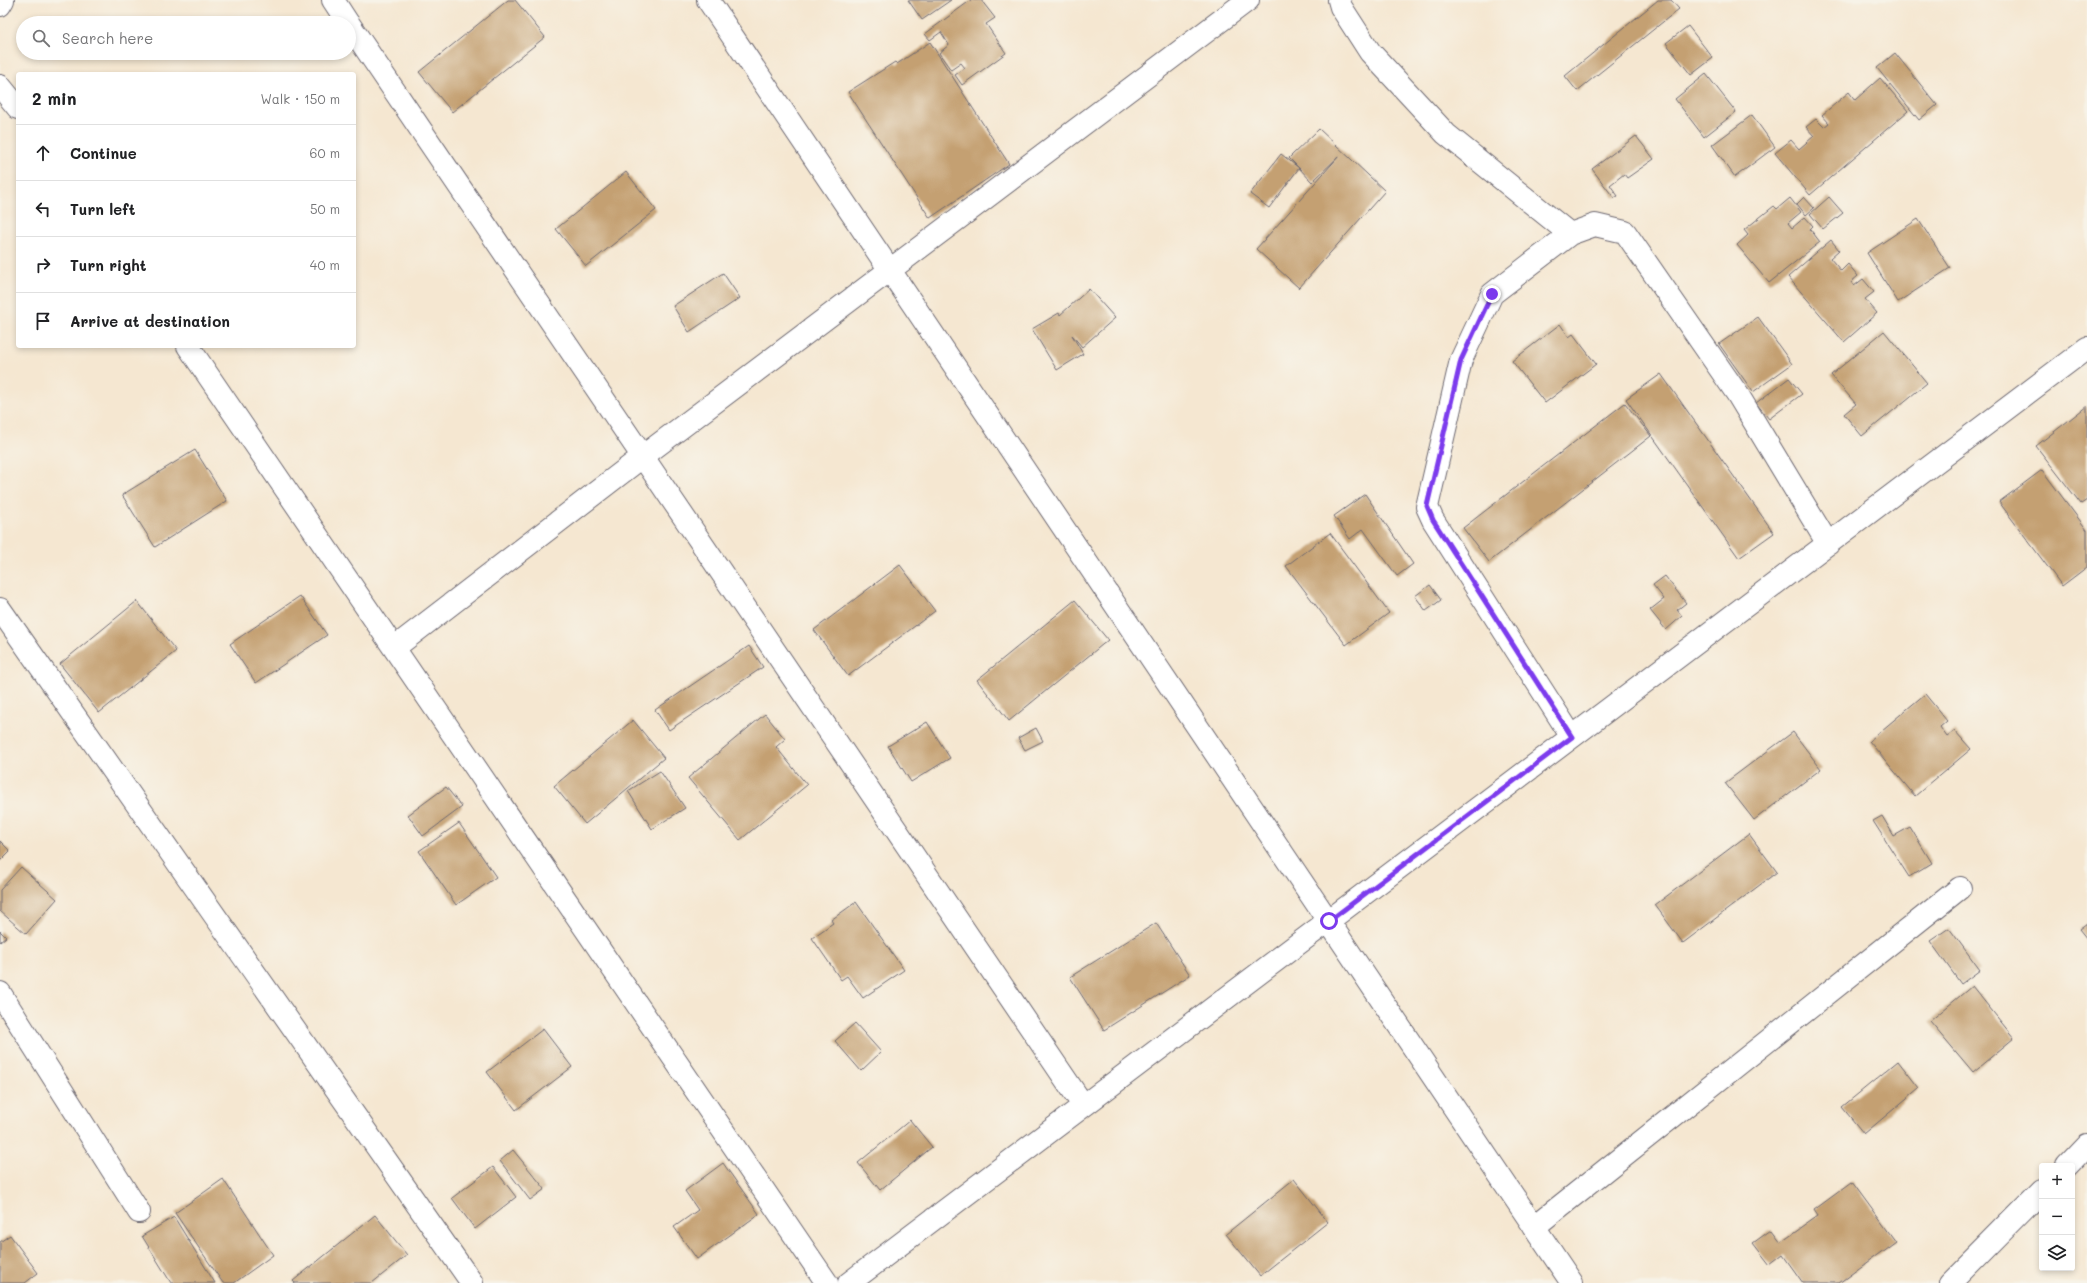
<!DOCTYPE html>
<meta charset="utf-8">
<style>
:root{--surface:#fff;--page:#f2f2f2;--text:#202124;--muted:#757577;--line:#e0e0e0}
body{margin:0;font-family:Mali,sans-serif;background:var(--page);color:var(--text)}
.controls{position:absolute;right:12px;bottom:12px;display:grid;overflow:hidden;border-radius:4px;box-shadow:0 2px 6px #0003}
.controls button{width:36px;height:36px;display:grid;place-items:center;padding:0;border:0;border-bottom:1px solid var(--line);background:var(--surface);color:var(--text);font:20px sans-serif}
.stop{position:absolute;width:12px;height:12px;margin:-9px;border:3px solid #7c3aed;border-radius:50%;background:#fff}
.stop.end{background:#7c3aed;border-color:#fff;box-shadow:0 1px 4px #0008}
.list{margin:0;padding:0;list-style:none}
h2{display:flex;justify-content:space-between;align-items:center;height:52px;margin:0;padding:0 16px;font-size:17px}
h2 small{font-size:13px;font-weight:400;color:var(--muted)}
.list li{display:grid;grid-template-columns:26px 1fr auto;gap:12px;align-items:center;box-sizing:border-box;height:56px;padding:0 16px;border-top:1px solid var(--line)}
.list b{display:block;font-size:15px;white-space:nowrap}
.list em{font-size:13px;font-style:normal;color:var(--muted)}
.icon{flex:none;width:22px;height:22px;fill:none;stroke:currentColor;stroke-width:2;stroke-linecap:round;stroke-linejoin:round}
.map{position:relative;flex:none;width:2087px;height:1283px;overflow:hidden}
.search{position:absolute;background:var(--surface);box-shadow:0 2px 6px #0003;left:16px;top:16px;width:340px;height:44px;display:flex;align-items:center;gap:10px;box-sizing:border-box;padding:0 14px;border-radius:22px;color:var(--muted);font-size:15px}
.panel{position:absolute;background:var(--surface);box-shadow:0 2px 6px #0003;left:16px;top:72px;width:340px;height:276px;border-radius:4px}
.map>svg:first-child{display:block}
</style>
<div class="map">
<svg width="2087" height="1283" viewBox="0 0 2087 1283">
<rect width="100%" height="100%" fill="#f7f3e8"/>
<filter id="ink" filterUnits="userSpaceOnUse"><feTurbulence type="fractalNoise" baseFrequency=".025" numOctaves="2"/><feDisplacementMap in="SourceGraphic" scale="8" xChannelSelector="R" yChannelSelector="G"/><feConvolveMatrix kernelMatrix="1 2 1 2 8 2 1 2 1" color-interpolation-filters="sRGB"/></filter>
<filter id="wash" filterUnits="userSpaceOnUse"><feTurbulence type="fractalNoise" baseFrequency=".012" numOctaves="4" result="noise"/><feDisplacementMap in="SourceGraphic" scale="16" xChannelSelector="R" yChannelSelector="G"/><feGaussianBlur stdDeviation="0.9" result="paint"/><feColorMatrix in="noise" values="0 0 0 0 0 0 0 0 0 0 0 0 0 0 0 0 0 1.4 0 .05"/><feComposite in="paint" operator="in"/></filter>
<g filter="url(#wash)">
<rect width="100%" height="100%" fill="#f5e7d1"/>
<g id="blocks">
<path fill="#c4a072" d="M508,0H515L545,37L452,112L419,72Z
M908,0H951L922,20Z
M971,0H981L995,18L986,24L1006,53L962,85L955,75L965,68L961,63L951,70L939,53L949,45L941,32L930,40L925,34Z
M1658,0H1671L1679,9L1577,91L1565,76Z
M1688,26L1713,58L1691,75L1666,43Z
M930,42L1009,164L930,218L848,92L895,62L897,64Z
M1895,53L1937,105L1919,120L1877,68Z
M1706,74L1736,112L1704,137L1675,99Z
M1880,78L1908,111L1810,195L1775,153L1791,140L1799,149L1814,136L1806,127L1816,119L1824,127L1829,123L1822,115L1849,92L1855,100Z
M1752,115L1775,147L1735,177L1712,145Z
M1319,129L1385,191L1299,288L1256,249L1340,155L1312,182L1299,168L1269,208L1250,194L1281,154L1299,168L1289,158Z
M1636,136L1654,159L1627,178L1624,174L1610,185L1618,196L1614,198L1592,169Z
M626,172L656,210L586,266L556,229Z
M1804,197L1814,208L1806,215L1797,204Z
M1829,197L1843,213L1823,229L1810,214Z
M1790,198L1801,212L1788,223L1792,228L1805,217L1813,226L1810,229L1820,242L1769,283L1737,245L1748,235L1744,230L1774,206L1777,209Z
M1918,219L1950,268L1898,302L1867,253Z
M1831,240L1839,250L1830,258L1841,271L1848,264L1858,276L1851,282L1854,286L1863,279L1874,292L1865,299L1877,313L1844,342L1788,277Z
M723,273L740,298L689,332L673,306Z
M1089,289L1115,318L1082,347L1072,335L1083,354L1057,370L1032,329L1059,313L1060,315Z
M1758,317L1792,364L1753,392L1719,344Z
M1560,324L1569,337L1573,334L1596,364L1545,403L1512,361Z
M1884,331L1927,383L1862,436L1844,414L1856,404L1831,375Z
M1661,374L1774,533L1739,558L1626,399Z
M1789,378L1802,394L1769,419L1756,403Z
M1625,403L1651,436L1489,562L1463,528Z
M2087,406V500L2081,504L2036,446Z
M195,450L227,501L155,547L122,495Z
M2042,470L2087,530V567L2062,586L1999,502Z
M1365,494L1413,564L1397,576L1363,529L1350,539L1334,516Z
M1330,533L1389,613L1346,645L1286,566Z
M900,565L935,611L848,676L814,630Z
M1665,576L1686,603L1677,610L1682,616L1666,630L1650,610L1664,599L1653,585Z
M1430,585L1441,600L1426,611L1415,596Z
M300,596L327,635L256,683L230,644Z
M1075,600L1108,640L1009,721L977,680Z
M137,601L176,651L99,713L60,664Z
M749,646L763,667L669,730L655,710Z
M1925,694L1947,721L1940,727L1947,737L1955,731L1971,749L1915,796L1869,741Z
M765,714L785,739L776,747L807,785L740,840L688,778Z
M633,720L664,758L585,824L554,786Z
M927,722L950,758L911,782L888,746Z
M1036,728L1043,741L1025,750L1018,738Z
M1793,732L1821,769L1754,820L1725,783Z
M660,771L685,808L652,829L628,791Z
M446,787L462,807L423,836L408,815Z
M1882,816L1894,836L1910,827L1932,863L1909,877L1873,821Z
M459,823L496,877L456,905L419,851Z
M1749,834L1777,872L1683,943L1655,905Z
M0,841L10,851L0,861Z
M21,867L57,899L26,934L0,911V890Z
M856,902L904,970L863,998L847,976L841,980L812,938L833,923L831,920Z
M1156,923L1190,975L1104,1030L1070,977Z
M2087,923V939L2079,929Z
M1949,928L1980,970L1961,984L1930,941Z
M0,931L6,937L0,942Z
M1972,986L2014,1038L1973,1072L1930,1021Z
M855,1023L881,1052L861,1071L835,1041Z
M543,1029L572,1067L516,1110L487,1072Z
M1898,1061L1919,1088L1864,1134L1842,1107Z
M910,1120L932,1147L880,1190L858,1163Z
M513,1150L545,1189L530,1200L500,1161Z
M723,1163L759,1214L697,1259L674,1227L698,1210L685,1191Z
M493,1167L516,1197L475,1229L452,1198Z
M223,1179L273,1255L234,1283H223L175,1213Z
M1294,1179L1328,1222L1260,1276L1226,1234Z
M1852,1181L1896,1241L1839,1283H1803L1783,1255L1770,1265L1753,1243L1771,1230L1780,1242L1818,1215L1814,1209Z
M375,1215L407,1255L372,1283H295L293,1281Z
M174,1217L215,1283H171L142,1236Z
M10,1235L38,1273L25,1283H0V1242Z"/>
</g>
</g>
<g filter="url(#ink)">
<use href="#blocks" fill-opacity="0" stroke="#6c6770" stroke-width="1"/>
<g fill="none" stroke-linecap="round" stroke-linejoin="round">
<g stroke="#6c6770" stroke-width="24">
<path id="minor" d="M333,0L348,23
M708,0L1572,1283
M1339,0L1341,7L1370,52L1446,134L1570,234
M0,5L3,0
M349,24L1083,1105
M0,86L18,108
M188,346L827,1283
M0,609L472,1283
M394,648L642,457L1248,0
M1572,737L1433,520L1427,507L1461,360L1492,294L1570,234L1595,225L1625,232L1738,395L1828,544
M0,993L139,1212
M2067,1166L2087,1145
M1534,1227L1960,888
M849,1283L2087,348
M1951,1283L2042,1191"/>
</g>
<use href="#minor" stroke="#fff" stroke-width="22"/>
</g>
</g>
<g fill="none" stroke-linecap="round" stroke-linejoin="round" filter="url(#ink)">
<path stroke="#7c3aed" stroke-width="5" d="M1329,921L1572,737L1433,520L1427,506L1461,360L1492,294"/>
</g>
</svg>
<div class="controls">
<button>+</button>
<button>−</button>
<button><svg class="icon" aria-label="layers" viewBox="0 0 24 24"><path d="M12 4l9 5-9 5-9-5zM3 14l9 5 9-5"/></svg></button>
</div>
<div class="stop" style="left:1329px;top:921px"></div>
<div class="stop end" style="left:1492px;top:294px"></div>
<div class="search"><svg class="icon" aria-label="search" viewBox="0 0 24 24"><circle cx="10" cy="10" r="6"/><path d="M15 15l6 6"/></svg>Search here</div>
<section class="panel">
<h2>2 min<small>Walk · 150 m</small></h2>
<ul class="list">
<li><svg class="icon" aria-label="ahead" viewBox="0 0 24 24"><path d="M12 20V5M6 11l6-6 6 6"/></svg><div><b>Continue</b></div><em>60 m</em></li>
<li><svg class="icon" aria-label="left" viewBox="0 0 24 24"><path d="M17 20v-9H6M10 6l-5 5 5 5"/></svg><div><b>Turn left</b></div><em>50 m</em></li>
<li><svg class="icon" aria-label="right" viewBox="0 0 24 24"><path d="M7 20v-9h11M14 6l5 5-5 5"/></svg><div><b>Turn right</b></div><em>40 m</em></li>
<li><svg class="icon" aria-label="arrive" viewBox="0 0 24 24"><path d="M6 21V4h12l-3 4 3 4H6"/></svg><div><b>Arrive at destination</b></div></li>
</ul>
</section>
</div>
